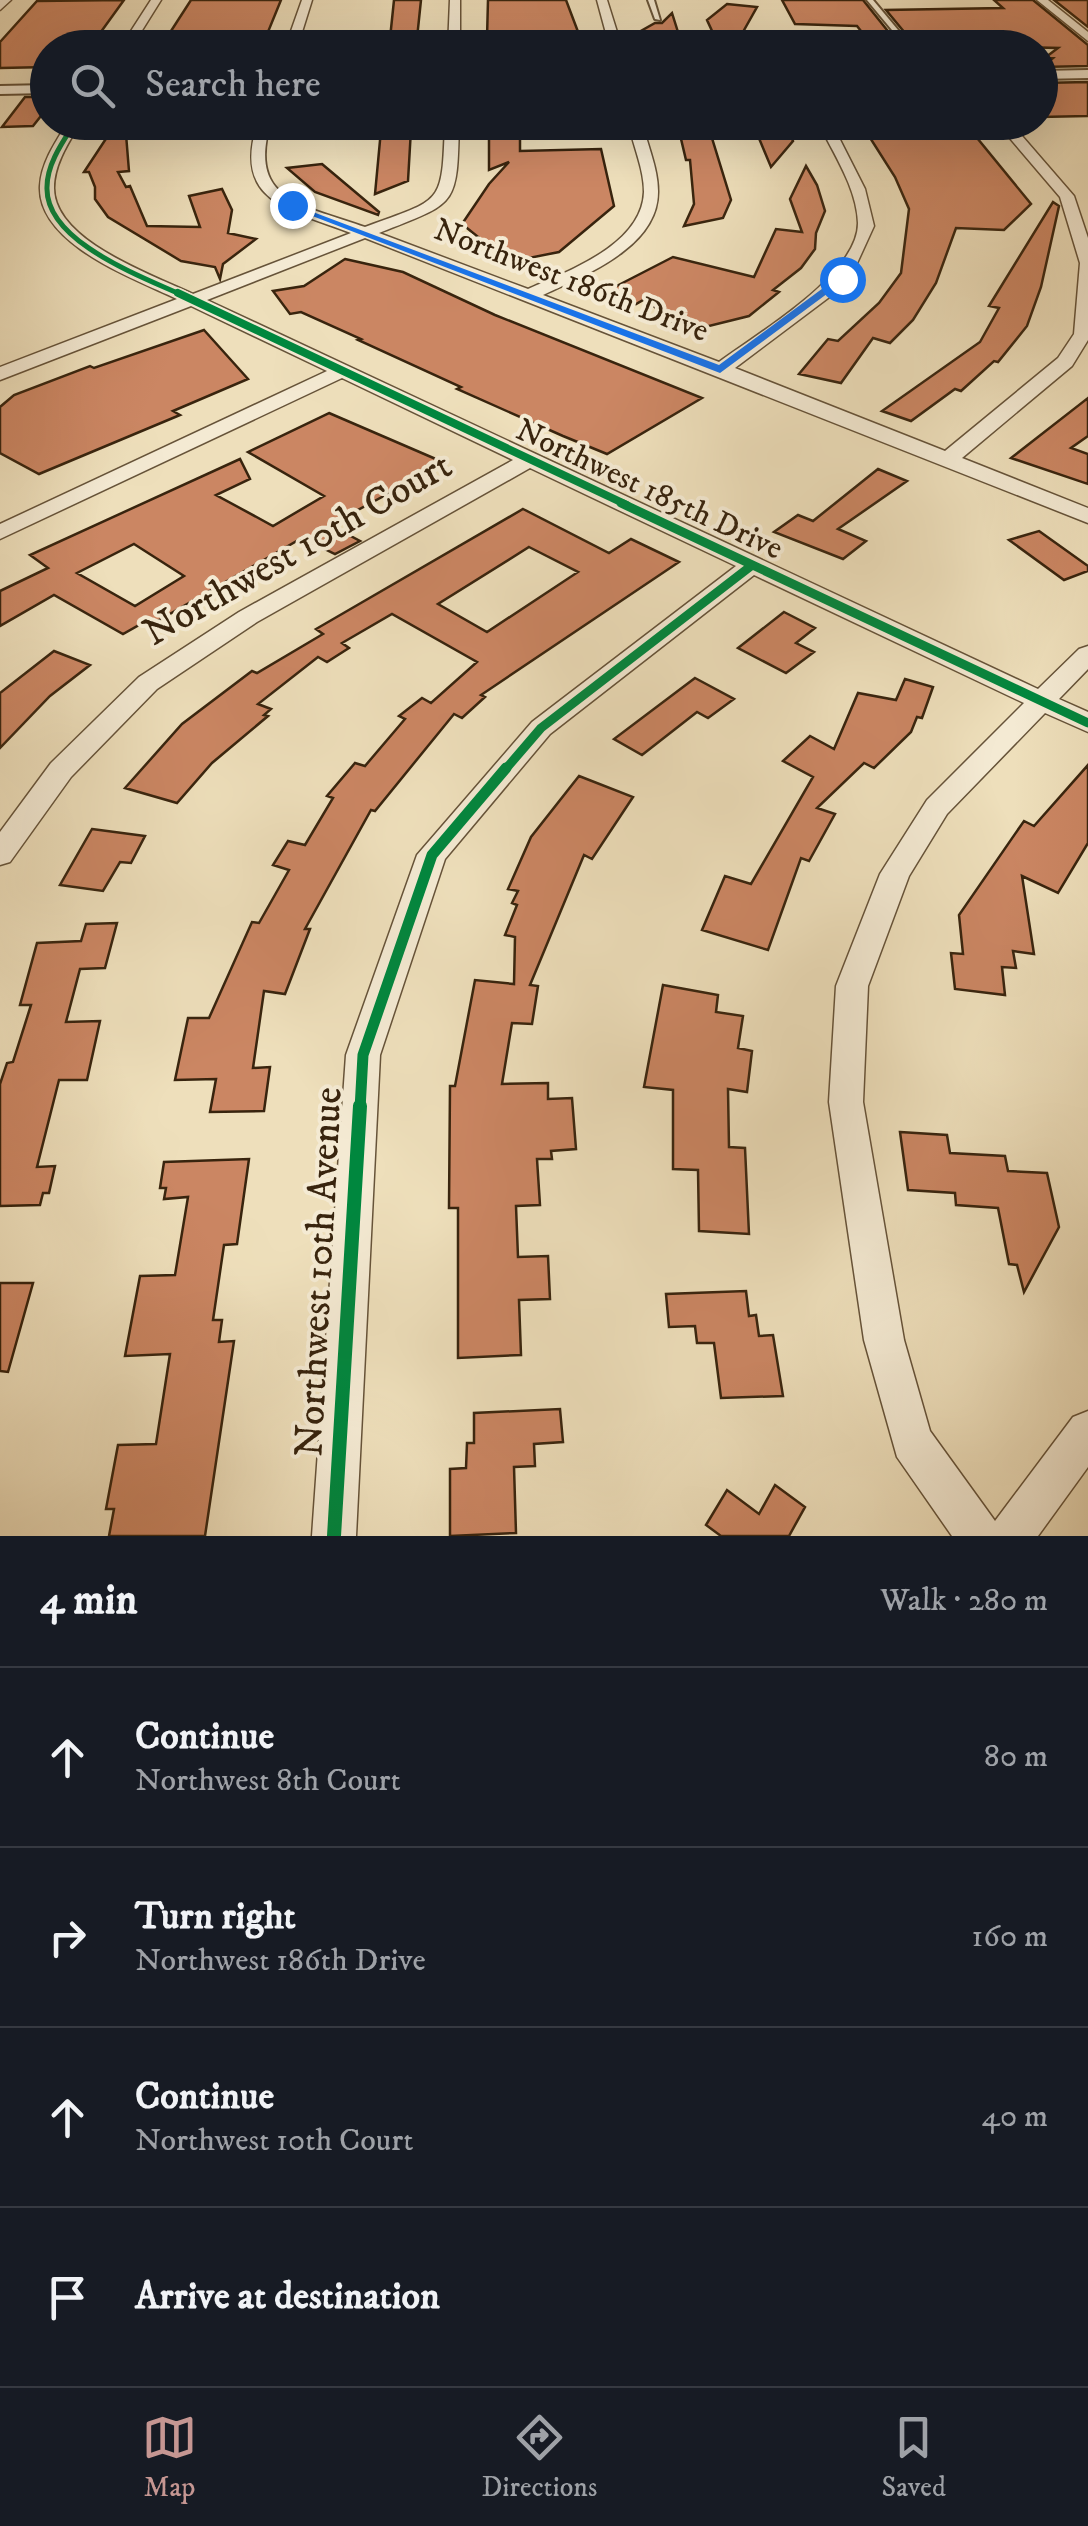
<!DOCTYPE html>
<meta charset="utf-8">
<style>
:root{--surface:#171b24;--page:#242831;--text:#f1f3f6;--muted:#9ea1a6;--line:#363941;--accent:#c59692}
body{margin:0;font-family:"IM FELL DW Pica",serif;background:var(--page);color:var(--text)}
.stop{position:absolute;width:30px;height:30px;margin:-22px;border:8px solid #1a73e8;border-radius:50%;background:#fff}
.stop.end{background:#1a73e8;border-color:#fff;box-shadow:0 2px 10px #0008}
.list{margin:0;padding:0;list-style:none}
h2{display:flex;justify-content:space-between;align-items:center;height:130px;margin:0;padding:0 40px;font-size:42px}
h2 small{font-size:32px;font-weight:400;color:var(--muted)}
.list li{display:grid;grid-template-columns:65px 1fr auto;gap:30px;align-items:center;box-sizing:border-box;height:180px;padding:0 40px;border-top:2px solid var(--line)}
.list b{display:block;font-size:38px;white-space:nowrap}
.list p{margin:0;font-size:32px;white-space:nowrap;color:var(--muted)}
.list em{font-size:32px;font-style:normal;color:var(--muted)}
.icon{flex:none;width:55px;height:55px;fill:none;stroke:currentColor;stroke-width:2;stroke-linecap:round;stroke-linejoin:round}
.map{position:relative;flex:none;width:1088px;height:1536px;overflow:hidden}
.search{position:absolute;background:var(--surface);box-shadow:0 10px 40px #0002;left:30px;right:30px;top:30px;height:110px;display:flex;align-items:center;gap:25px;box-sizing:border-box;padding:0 35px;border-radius:55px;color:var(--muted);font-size:38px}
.sheet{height:850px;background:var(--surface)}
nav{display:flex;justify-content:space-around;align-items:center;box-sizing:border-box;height:140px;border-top:2px solid var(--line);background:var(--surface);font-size:28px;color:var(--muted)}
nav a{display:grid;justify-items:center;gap:5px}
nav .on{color:var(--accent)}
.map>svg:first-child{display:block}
</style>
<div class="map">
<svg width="1088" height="1536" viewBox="0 0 1088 1536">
<rect width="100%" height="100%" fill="#eedfbb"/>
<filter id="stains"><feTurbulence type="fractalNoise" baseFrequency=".002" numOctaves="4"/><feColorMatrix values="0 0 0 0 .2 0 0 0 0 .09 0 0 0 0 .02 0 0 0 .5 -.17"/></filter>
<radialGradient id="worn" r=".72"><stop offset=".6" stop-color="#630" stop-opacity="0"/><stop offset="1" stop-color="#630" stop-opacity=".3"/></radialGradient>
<path fill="#cb8663" stroke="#38240e" stroke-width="2.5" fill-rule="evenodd" d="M124,0L90,47L48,48V67L0,68V42L37,1Z
M191,0H281L268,32L256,48H160Z
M394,0H421L416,48H389Z
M488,0H566L580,37L487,38Z
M782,0H863L899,45H872L857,26L795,24Z
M994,0H1033L1088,45V66L1042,67L1053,58L1046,57L1058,48L915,45L886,10L1003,8Z
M1054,0H1088V27Z
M727,4L757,7L739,39L719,46L707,20Z
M672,13L683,48L632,36L655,23H662Z
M1088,82V116L1040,117V83Z
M25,97H48V107L33,126L2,127Z
M117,122H125L129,171L118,172L126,187L130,186L147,226L200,227L189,196L222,189L232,210L228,233L256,239L223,264L220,279L215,267L181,261L108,217L95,199V187L89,172H84Z
M677,122H707L731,200L723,218L684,226L694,204L690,160H686Z
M860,122H964L1031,204L1004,230L956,228L936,283L913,320L890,343L873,338L841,383L799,374L828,339L838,341L879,303L901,273L909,209L895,177Z
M753,124H785L793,141L771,167Z
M489,128H520V151L601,149L614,206L559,252L509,262L462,224L489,184L509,162L489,170Z
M411,129L408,181L375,194L381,130Z
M322,164L379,212L378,215L315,192L287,168Z
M806,166L817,185L825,211L816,233L815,249L801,268L773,290L779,292L749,316L685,332L645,299L636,304L605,292L673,257L754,277L776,229L802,232L790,199Z
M1053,202L1059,206L1041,287L1027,326L998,362L994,361L961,391L955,389L911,421L882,411L980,342L999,308L989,306Z
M345,259L403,272L495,315L702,398L607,454L563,436L457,389L461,387L358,340L361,339L301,312L290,314L273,291L304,286Z
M204,330L248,379L173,411L180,415L39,474L0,453V407L14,395L90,366L94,368Z
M1088,398V436L1071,448L1088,454V484L1011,458Z
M329,413L445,463L330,525L360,541L335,554L302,538L154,623L148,620L123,634L54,595L0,626V591L48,568L30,555L240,459L250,479L216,495L273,526L324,496L248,452ZM134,544L184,576L135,606L77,573Z
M878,469L907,481L838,529L866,541L843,559L774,532L798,515L813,521Z
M523,509L609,553L631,539L679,562L481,695L485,697L462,718L454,714L375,811L371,810L305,929H310L285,994L264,991L253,1068L270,1067L264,1111L210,1112L216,1079L175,1080L188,1018H209L252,922L259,923L289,870L273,865L288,841L305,845L333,798L327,796L355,763L365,766L405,719L399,716L422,698L431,703L477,662L392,614L342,643L349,648L327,662L318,657L258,704L271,709L264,715L268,716L212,763L177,803L125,788L182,724L252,671L257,673L323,634L316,629ZM529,547L578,572L487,632L438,604Z
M1039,531L1088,566V571L1064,580L1009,540Z
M784,612L815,628L796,643L814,652L786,673L738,648Z
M54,651L90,665L50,696L0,748V693Z
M695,678L734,699L708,718L697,712L642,755L614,739Z
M905,679L933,687L922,718L917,717L911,732L874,768L864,763L817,808L835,814L809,861L801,858L768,950L702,930L725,876L751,884L813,777L783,761L810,736L834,749L858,693L896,700Z
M1088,765V843L1058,893L1022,876L1034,954L1013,951L1016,968L1002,967L1005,995L955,989L951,953L963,954L959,915L1024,821L1034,826Z
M579,776L633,797L592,859L584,855L530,985L538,986L532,1024L512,1023L502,1084L548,1083V1099L572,1098L576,1149L551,1151L552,1159H537L540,1205L516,1206L518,1257L548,1256L550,1299L519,1300L521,1355L458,1358V1208H449L450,1086H455L475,980L514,984L515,937L505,935L517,905L512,903L518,891L508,889L531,837Z
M92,829L145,836L131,863L120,862L103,891L60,885Z
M117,923L105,968L80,969L66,1022L100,1021L87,1080H59L37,1167L55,1166L49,1193H43L40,1205L0,1206V1084L7,1063L13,1062L31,1005H20L37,943L81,941L86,924Z
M663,985L718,995L716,1012L743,1016L738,1048L752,1051L747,1092L728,1089L729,1147L745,1148L749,1234L699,1231L698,1170L673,1169V1090L644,1087Z
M900,1132L947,1135L950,1153L1005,1156L1008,1171L1047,1173L1059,1227L1024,1292L1017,1265L1009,1264L998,1208L956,1205L955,1193L908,1190Z
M249,1159L237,1244L224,1245L213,1320H222L219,1342L234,1341L205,1536H109L114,1509H106L118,1445L156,1444L170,1354L125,1356L140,1276L175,1275L188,1197L164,1199L166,1188H160L164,1162Z
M0,1283H33L8,1372L0,1371Z
M746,1291L749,1316L756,1315L759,1336L773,1335L783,1396L721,1398L714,1343H697L695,1326L669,1327L666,1294Z
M560,1409L563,1442L534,1444L535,1466L514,1467L516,1533L450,1536V1469L466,1468L467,1443H474V1413Z
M775,1485L805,1507L789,1536H721L706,1525L727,1490L759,1514Z"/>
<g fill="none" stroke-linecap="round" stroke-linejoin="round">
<g stroke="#665339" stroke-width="4">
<path id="service" d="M648,0H654L660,20L655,19Z
M867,0H873L913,48H907Z"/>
</g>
<g stroke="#665339" stroke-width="3">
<path id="minor" d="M0,0H11L0,10Z
M151,0H161L131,48H120Z
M302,0H312L297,48H285Z
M450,0H460V48H448Z
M597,0H607L622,48H610Z
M1037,0H1048L1088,32V41Z
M68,122H81C69,142 54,164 54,188C54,241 153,275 193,294L351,233C290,210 231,202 258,122H271C246,202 305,205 365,227C443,198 442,207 445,122H459C457,207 458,202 379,233L528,289C568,271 642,245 644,192C644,169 633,145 628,122H642C647,144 658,168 658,191C659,247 585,275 543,295L719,362C758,333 858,275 858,223C857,188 833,153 818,122H831L865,189L874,226L848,283L735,368L945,451L1058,358L1074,334L1080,263L1060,197L996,122H1010L1074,196L1088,238V340L1072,366L962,458L1088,508V523L365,238L207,300L1038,689L1079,649L1088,646V669L1059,699L1088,712V732L1045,713L947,814L909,876L868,986L863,1102L904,1340L930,1431L995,1521L1073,1417L1088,1411V1467L1038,1536H952L897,1457L864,1340L829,1102L836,986L880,874L927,800L1024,703L754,575L550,734L445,859L380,1055L356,1536H312L346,1055L417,855L532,722L736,566L530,468L257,622L157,689L71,777L10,862L0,865V832L51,763L139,677L239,612L513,460L342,378L0,539V524L327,371L191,306L0,380V367L177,299C135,279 37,244 40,186C41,163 56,141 68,122Z"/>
</g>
<g stroke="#665339" stroke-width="4">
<path id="tertiary" d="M1088,70V78L1040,79V71Z
M48,85V93L0,94V86Z"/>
</g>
<use href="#service" fill="#f4ead3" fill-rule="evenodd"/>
<use href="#minor" fill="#f4ead3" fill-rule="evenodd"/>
<use href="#tertiary" fill="#f4ead3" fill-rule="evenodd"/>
<g stroke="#f4ead3" stroke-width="6">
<path id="cycleway-far5" d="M69,131L75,122"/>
</g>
<g stroke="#f4ead3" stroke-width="9">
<path id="cycleway-far4" d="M71,129C60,146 47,166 47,187C45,242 143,277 184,296"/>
</g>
<g stroke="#f4ead3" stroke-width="11">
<path id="cycleway-far3" d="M178,293L627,505"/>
</g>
<g stroke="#f4ead3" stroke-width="14">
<path id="cycleway-far2" d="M621,503L1088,723
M504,771L541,728L751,566"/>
</g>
<g stroke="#f4ead3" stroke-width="18">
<path id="cycleway-far1" d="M360,1109L363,1055L432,855L506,768"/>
</g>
<g stroke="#f4ead3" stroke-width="20">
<path id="cycleway" d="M334,1536L360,1106"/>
</g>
<use href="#cycleway-far5" stroke="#00873e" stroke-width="4"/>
<use href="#cycleway-far4" stroke="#00873e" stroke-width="5"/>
<use href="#cycleway-far3" stroke="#00873e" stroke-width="8"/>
<use href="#cycleway-far2" stroke="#00873e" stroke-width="9"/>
<use href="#cycleway-far1" stroke="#00873e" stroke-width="11"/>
<use href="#cycleway" stroke="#00873e" stroke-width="14"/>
</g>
<path fill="#1a73e8" d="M289,203L719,365L838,277L847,279L720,373L289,207Z"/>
<g text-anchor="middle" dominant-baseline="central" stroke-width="8" stroke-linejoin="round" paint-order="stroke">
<g font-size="32" fill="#38240e" stroke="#f4ead3">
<text transform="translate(571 281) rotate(21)">Northwest 186th Drive</text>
<text transform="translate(649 490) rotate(25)">Northwest 185th Drive</text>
</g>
<g font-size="40" fill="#38240e" stroke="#f4ead3">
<text transform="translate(298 550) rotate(-30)">Northwest 10th Court</text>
<text transform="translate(320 1272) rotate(-87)">Northwest 10th Avenue</text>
</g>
</g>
<rect width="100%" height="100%" filter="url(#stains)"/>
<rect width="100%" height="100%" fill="url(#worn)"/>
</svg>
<div class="stop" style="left:842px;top:279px"></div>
<div class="stop end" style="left:292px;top:205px"></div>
<div class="search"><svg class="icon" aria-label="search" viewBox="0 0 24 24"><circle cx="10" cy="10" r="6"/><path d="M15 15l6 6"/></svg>Search here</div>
</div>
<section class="sheet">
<h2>4 min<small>Walk · 280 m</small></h2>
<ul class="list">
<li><svg class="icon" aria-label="ahead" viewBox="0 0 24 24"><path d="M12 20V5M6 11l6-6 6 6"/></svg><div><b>Continue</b><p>Northwest 8th Court</p></div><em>80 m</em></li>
<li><svg class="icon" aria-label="right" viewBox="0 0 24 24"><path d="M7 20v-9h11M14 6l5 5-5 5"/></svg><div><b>Turn right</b><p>Northwest 186th Drive</p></div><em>160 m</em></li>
<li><svg class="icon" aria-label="ahead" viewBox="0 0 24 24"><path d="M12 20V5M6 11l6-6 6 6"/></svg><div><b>Continue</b><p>Northwest 10th Court</p></div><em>40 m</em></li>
<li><svg class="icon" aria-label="arrive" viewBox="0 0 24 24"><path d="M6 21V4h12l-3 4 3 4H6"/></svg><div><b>Arrive at destination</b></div></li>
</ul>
</section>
<nav>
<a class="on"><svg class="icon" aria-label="map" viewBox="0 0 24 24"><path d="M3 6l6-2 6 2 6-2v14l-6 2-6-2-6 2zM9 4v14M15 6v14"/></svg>Map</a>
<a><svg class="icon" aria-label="directions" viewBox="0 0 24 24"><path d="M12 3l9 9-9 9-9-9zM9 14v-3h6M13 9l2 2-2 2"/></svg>Directions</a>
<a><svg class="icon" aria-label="saved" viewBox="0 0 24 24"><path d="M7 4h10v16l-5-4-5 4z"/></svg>Saved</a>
</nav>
